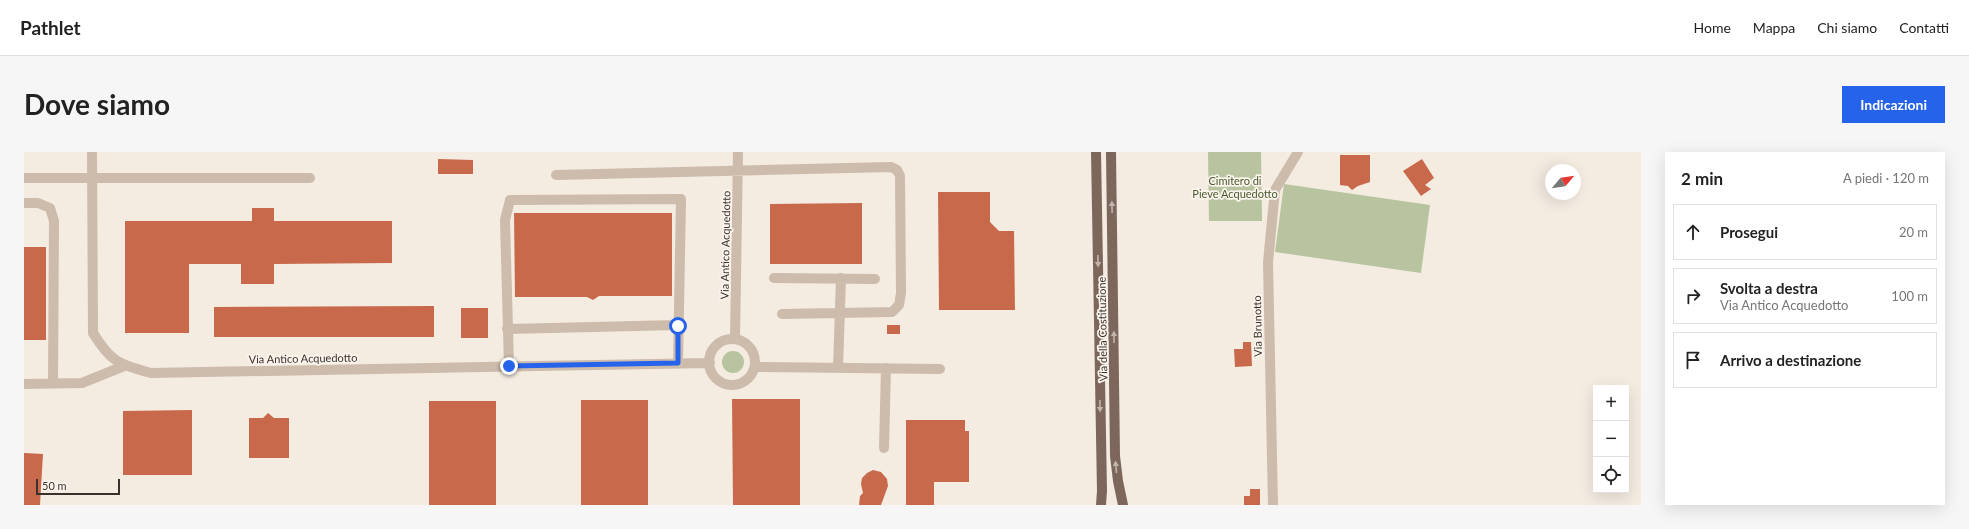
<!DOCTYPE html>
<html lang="it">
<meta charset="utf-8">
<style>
:root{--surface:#fff;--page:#f6f6f6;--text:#222;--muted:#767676;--line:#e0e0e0;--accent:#2563eb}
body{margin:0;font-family:Lato,sans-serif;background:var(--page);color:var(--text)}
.controls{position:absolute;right:12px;bottom:12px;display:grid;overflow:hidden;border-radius:0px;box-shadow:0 4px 16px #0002}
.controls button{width:36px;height:36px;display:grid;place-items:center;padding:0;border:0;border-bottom:1px solid var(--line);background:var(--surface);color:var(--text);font:20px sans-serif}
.compass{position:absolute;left:1521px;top:12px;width:36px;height:36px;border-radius:50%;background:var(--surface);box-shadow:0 4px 16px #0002;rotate:61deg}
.scale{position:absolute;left:12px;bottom:10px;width:84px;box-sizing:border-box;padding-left:4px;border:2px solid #3b302b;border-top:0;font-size:11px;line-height:14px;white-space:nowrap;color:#3b302b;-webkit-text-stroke:3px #fbf5ee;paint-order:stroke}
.stop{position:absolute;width:12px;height:12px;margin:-9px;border:3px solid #2563eb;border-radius:50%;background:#fff}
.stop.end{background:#2563eb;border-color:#fff;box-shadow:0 1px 4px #0008}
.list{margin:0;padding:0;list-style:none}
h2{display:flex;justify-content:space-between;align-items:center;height:52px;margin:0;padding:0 16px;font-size:17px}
h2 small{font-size:13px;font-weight:400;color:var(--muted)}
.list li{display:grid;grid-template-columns:26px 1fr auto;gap:12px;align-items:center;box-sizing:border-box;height:56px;margin:0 8px 8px;padding:0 8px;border:1px solid var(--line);border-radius:0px}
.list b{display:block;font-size:15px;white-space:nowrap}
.list p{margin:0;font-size:13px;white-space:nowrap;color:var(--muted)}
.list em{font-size:13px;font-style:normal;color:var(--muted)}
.icon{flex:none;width:22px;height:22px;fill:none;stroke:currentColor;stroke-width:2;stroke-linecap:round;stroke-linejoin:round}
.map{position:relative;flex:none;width:1617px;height:353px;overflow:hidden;border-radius:0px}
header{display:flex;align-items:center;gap:24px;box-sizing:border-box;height:56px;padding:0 20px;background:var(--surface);border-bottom:1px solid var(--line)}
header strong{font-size:19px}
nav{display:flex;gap:22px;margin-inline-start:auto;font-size:14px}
.intro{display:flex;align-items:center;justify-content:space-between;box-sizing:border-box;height:96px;padding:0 24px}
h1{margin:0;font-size:28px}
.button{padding:10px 18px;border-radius:0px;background:var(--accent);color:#fff;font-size:14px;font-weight:700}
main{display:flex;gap:24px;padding:0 24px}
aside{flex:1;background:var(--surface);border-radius:0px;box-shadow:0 4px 16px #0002}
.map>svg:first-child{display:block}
</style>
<header>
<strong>Pathlet</strong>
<nav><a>Home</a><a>Mappa</a><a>Chi siamo</a><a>Contatti</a></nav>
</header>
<div class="intro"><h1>Dove siamo</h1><a class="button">Indicazioni</a></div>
<main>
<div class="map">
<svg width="1617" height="353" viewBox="0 0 1617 353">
<rect width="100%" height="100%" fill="#f4ebe1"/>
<path fill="#b8c4a0" d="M1184,0H1237L1238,69H1185Z
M1260,32L1406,53L1397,121L1251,100Z
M698 210a11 11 0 1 1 22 0a11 11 0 1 1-22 0Z"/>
<path fill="#c8694b" d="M1316,3H1346V30L1334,34L1328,38L1324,34L1316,33Z
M414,7L449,8V22H414Z
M1398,7L1410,26L1401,33L1407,37L1397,44L1379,19Z
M914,40H966V70L975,79H990L991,158H915Z
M838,51V112H746V52Z
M228,56H250V69H368V111L250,112V132H217V112H165V181H101V69H228Z
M490,61H648V144H575L569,148L563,145H491Z
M0,95H22V188H0Z
M410,154V185H190V155Z
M437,156H464V186H437Z
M863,173H876V182H863Z
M1219,190H1227L1228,214L1211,215L1210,197H1219Z
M708,247H776V353H709Z
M557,248H624V353H557Z
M405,249H472V353H405Z
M168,258V323H99V259Z
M244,261L250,266H265V306H225V266H239Z
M882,268H941V279H945V330H910V353H882Z
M0,301L19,302L16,353H0Z
M849,318L857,320L863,327L864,334L857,353H835L836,344L839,341L837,332L838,326L843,321Z
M1226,337H1236V353H1220V344H1226Z"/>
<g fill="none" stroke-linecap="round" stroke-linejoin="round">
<path stroke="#cdbbac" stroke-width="10" d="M68,0L69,181C87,210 94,212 127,221L686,211
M532,23L867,15L873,18L876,24L877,141L875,153L868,160L758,162
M0,26H286
M0,51H14L26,56L30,69L29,231
M750,126L851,127
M483,177L654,173
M711,187L714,0
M685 210a23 23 0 1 1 46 0a23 23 0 1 1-46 0Z
M485,214L481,68L486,48L657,47L654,211
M731,215L916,217
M814,216L817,126
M0,232L58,231L100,214
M860,296L862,216
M1249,353L1244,110L1251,38L1274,0"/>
<path stroke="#7d675c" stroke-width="10" d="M1072,0L1078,339L1077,353
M1087,0L1091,304L1094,329L1099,353"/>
</g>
<defs><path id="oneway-solid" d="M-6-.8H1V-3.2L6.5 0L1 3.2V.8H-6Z"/></defs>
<g fill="#c2b5ac">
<use href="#oneway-solid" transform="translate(1088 55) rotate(-91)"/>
<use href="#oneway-solid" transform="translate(1074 109) rotate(89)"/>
<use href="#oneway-solid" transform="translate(1090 185) rotate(-91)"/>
<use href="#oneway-solid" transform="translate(1076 254) rotate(89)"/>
<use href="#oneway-solid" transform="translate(1092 315) rotate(-95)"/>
</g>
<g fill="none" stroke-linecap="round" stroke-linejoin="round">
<path stroke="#2563eb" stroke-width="5" d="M485,214L654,211V174"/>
</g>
<g text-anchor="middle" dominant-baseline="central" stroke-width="3.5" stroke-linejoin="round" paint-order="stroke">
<g font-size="11" fill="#4a5a2e" stroke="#fbf5ee">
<text x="1211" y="28">Cimitero di<tspan x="1211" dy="13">Pieve Acquedotto</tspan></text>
</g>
<g font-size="11" fill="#3b302b" stroke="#fbf5ee">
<text transform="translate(701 93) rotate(-89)">Via Antico Acquedotto</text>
<text transform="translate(1233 174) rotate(-91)">Via Brunotto</text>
<text transform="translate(1078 177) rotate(-91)">Via della Costituzione</text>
<text transform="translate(279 206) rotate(-1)">Via Antico Acquedotto</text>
</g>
</g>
</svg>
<div class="controls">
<button>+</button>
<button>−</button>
<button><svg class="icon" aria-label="locate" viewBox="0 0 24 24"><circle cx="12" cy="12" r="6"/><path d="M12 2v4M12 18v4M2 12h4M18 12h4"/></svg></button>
</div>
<svg class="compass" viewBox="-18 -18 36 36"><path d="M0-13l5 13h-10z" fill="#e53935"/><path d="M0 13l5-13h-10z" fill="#767676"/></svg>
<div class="scale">50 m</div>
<div class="stop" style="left:654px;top:174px"></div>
<div class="stop end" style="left:485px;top:214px"></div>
</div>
<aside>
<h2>2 min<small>A piedi · 120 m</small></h2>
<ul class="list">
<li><svg class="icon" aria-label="ahead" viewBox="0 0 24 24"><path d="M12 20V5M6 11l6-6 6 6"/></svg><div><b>Prosegui</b></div><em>20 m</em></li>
<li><svg class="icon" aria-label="right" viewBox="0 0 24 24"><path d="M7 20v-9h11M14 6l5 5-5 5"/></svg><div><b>Svolta a destra</b><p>Via Antico Acquedotto</p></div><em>100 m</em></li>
<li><svg class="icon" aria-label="arrive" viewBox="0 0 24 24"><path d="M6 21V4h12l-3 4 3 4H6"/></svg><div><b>Arrivo a destinazione</b></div></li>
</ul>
</aside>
</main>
